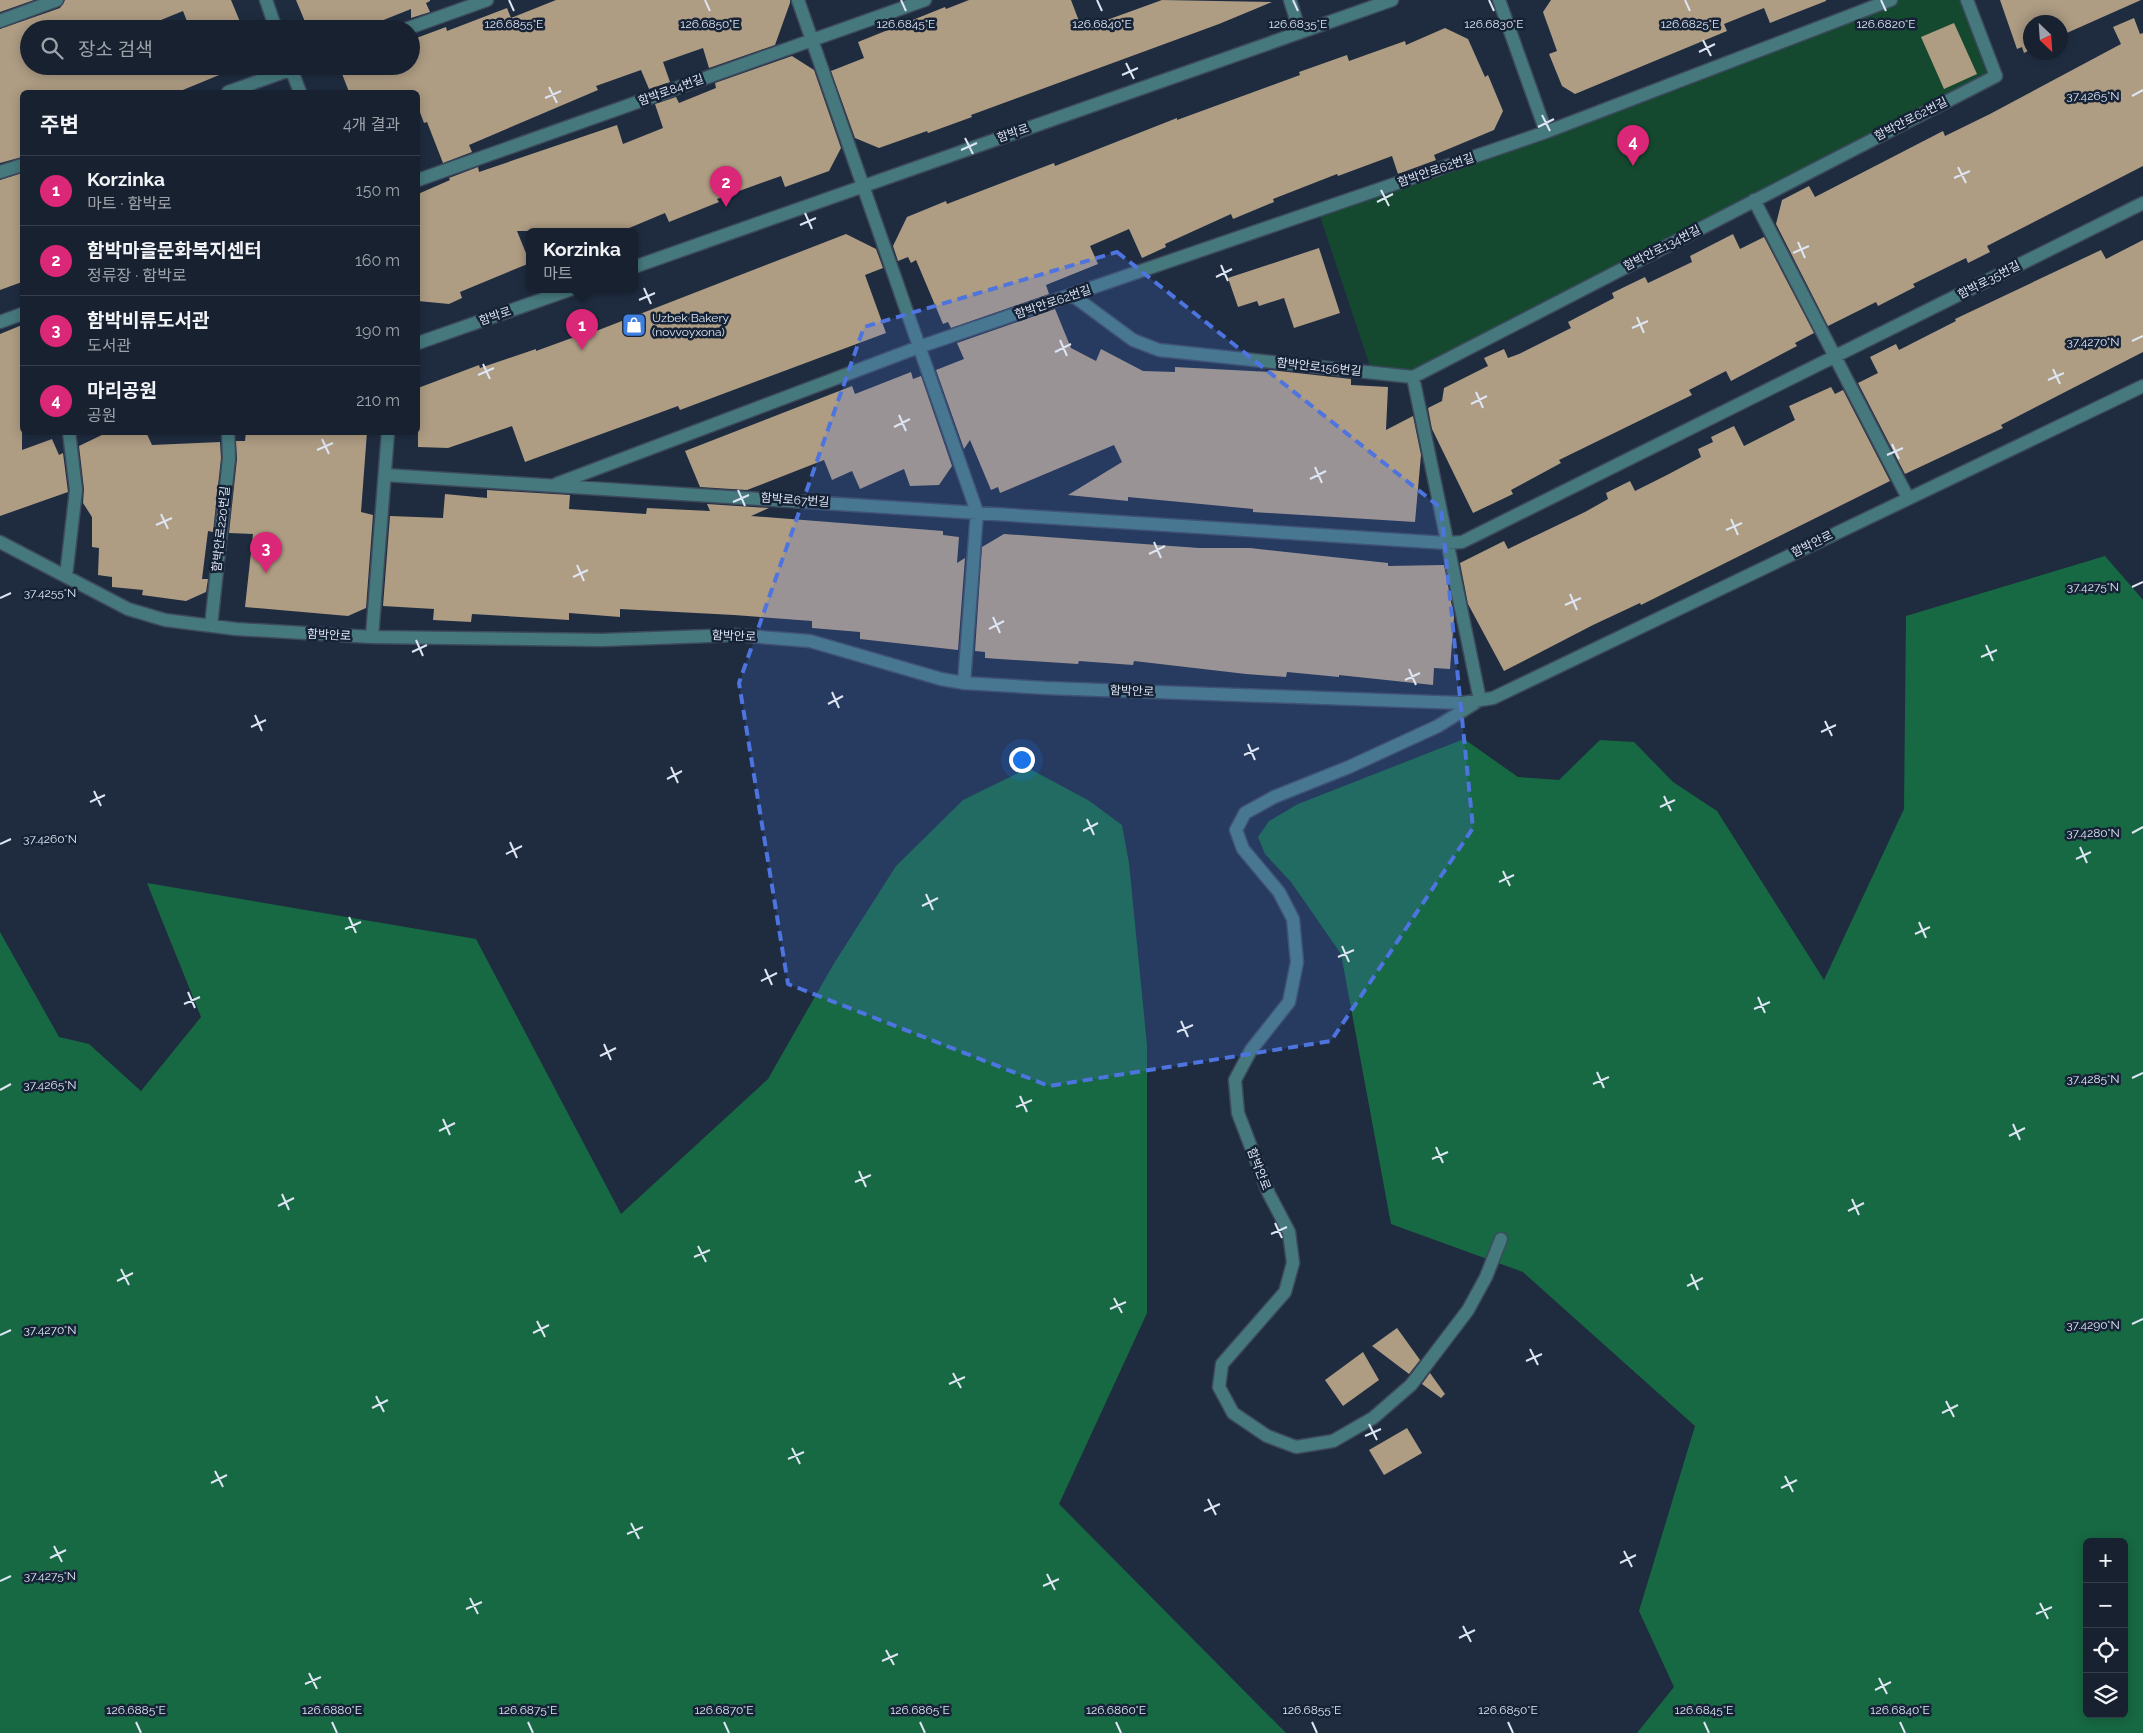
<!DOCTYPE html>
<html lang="ko">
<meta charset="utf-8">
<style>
:root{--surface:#172130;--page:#242e3c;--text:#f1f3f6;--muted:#9ea3ab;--line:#363e4c;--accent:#db2777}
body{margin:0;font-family:Raleway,"Noto Sans KR",sans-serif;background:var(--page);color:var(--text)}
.controls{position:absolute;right:15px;bottom:15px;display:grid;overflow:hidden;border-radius:8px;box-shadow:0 2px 12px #0003}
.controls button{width:45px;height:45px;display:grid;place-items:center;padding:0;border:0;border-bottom:1px solid var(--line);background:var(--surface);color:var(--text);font:25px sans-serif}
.compass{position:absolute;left:2023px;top:15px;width:45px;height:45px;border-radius:50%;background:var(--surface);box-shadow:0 2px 12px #0003;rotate:155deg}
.you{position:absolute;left:1021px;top:759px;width:18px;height:18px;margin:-12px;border:4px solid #fff;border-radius:50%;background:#1a73e8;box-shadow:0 0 0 8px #1a73e833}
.badge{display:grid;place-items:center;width:32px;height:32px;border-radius:50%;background:var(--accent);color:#fff;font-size:16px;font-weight:700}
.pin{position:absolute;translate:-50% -41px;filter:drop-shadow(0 1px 2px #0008)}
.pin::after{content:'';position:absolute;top:26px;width:18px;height:15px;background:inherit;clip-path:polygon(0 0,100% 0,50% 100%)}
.popup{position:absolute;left:526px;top:228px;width:112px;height:65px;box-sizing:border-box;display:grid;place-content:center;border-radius:8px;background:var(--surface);filter:drop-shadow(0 1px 4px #0005);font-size:16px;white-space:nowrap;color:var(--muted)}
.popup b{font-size:19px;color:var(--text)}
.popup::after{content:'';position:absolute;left:50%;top:100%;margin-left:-10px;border:10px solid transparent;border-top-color:var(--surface)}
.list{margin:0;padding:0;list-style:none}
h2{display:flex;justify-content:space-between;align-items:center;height:65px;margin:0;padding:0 20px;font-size:21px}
h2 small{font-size:16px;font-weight:400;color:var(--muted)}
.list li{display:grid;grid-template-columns:32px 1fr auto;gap:15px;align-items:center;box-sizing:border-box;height:70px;padding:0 20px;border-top:1px solid var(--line)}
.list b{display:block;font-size:19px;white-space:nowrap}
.list p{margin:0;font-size:16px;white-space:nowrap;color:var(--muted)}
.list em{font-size:16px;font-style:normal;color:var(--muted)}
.icon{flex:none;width:28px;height:28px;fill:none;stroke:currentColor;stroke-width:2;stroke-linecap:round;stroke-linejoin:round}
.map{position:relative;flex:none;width:2143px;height:1733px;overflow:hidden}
.search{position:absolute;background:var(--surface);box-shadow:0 2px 12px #0003;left:20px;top:20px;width:400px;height:55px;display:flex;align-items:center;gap:12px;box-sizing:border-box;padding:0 18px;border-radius:28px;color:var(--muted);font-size:19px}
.panel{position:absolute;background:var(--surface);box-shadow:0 2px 12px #0003;left:20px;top:90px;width:400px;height:345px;border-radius:8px}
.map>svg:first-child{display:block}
</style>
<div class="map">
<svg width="2143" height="1733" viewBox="0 0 2143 1733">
<rect width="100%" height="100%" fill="#1f2c40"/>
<path fill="#14492f" d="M1891,0H1967L1995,76L1413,377L1372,372L1318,210Z"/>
<path fill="#176943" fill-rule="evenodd" d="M2105,556L2143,600V1733H1637L1674,1687L1639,1611L1695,1426L1523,1272L1391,1224L1341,954L1291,882L1265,854L1258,837L1269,821L1298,804L1464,739L1518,777L1559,780L1600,740L1634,742L1673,782L1717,811L1824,980L1904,809L1906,616ZM2087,1542H2124V1714H2087Z
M1028,768L1088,800L1122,825L1129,863L1147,1045V1313L1059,1504L1286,1733H0V932L59,1037L89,1044L141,1091L201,1017L147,883L476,939L621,1214L768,1079L833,965L896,866L963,800Z"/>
<path fill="#ae9c83" d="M0,0H34L0,12Z
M65,0H231L243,29H190L183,11L139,29H29V66H241L178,92H22V157L0,163V29L60,8Z
M296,0H430V1L426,3L430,12L411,18V9L361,29H308Z
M556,0H790V3L775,45L709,68L703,48L663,62L670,82L649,89L641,70L596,86L598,90L469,145L472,152L443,163L427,122L424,123L418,107V92H349L339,66H411V40L446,27L447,31L507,8L511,18Z
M969,0H1071L1082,29L1162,0L1272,2L1219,24L971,115L972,117L928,133L927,131L879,148L855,138L831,71L864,58L858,42L945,7L946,9Z
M1551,0H1826V1L1770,23L1764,8L1724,24L1727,31L1575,94L1562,86L1549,54L1557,51L1543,12Z
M2000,0H2141L2060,36V22H2030V50L2024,53L2022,47L2017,49Z
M2134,18L2140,34L2143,33V166L1987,246L1990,252L1968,263L1966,258L1913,284L1915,287L1878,306L1876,302L1828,326L1776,224L1782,200L1809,186L1815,197L1943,131L1945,136L1990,114L2121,44L2113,27Z
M1954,23L1977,74L1944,89L1921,37Z
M1445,28L1468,39L1485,77L1488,75L1503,111L1494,130L1434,155L1436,160L1398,174L1392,156L1338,176L1337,174L1273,199L1274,202L1233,219L1231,214L1165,244L1166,247L1142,258L1129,229L1090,246L1098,264L1046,285L1049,294L951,328L948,322L943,324L916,260L911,263L908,257L898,261L893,246L907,217L946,201L947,204L1054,163L1055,166L1177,118V120L1300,75L1299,72L1347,55L1349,61L1405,41L1406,45Z
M792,56L814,70L841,148L829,171L785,187L781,176L717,199L719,202L669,222L665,213L622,231H517L530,263L460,292L462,298L449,304L418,301V194L450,180L449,178L478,167L479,172L617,125L623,144L663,128L655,104L676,97L679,103L716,88L715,83Z
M22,173V282L0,290V180Z
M846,234L876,249L883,268L865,275L886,333L680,410L678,406L525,462L512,426L448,448L418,447V388L479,365L480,368L536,349V351L591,331V333Z
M1733,234L1740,249L1764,237L1814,333L1795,343L1797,346L1731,381L1726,371L1689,390L1692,395L1559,460L1561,463L1511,490L1513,494L1473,513L1432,429L1428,408L1442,401L1444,388L1488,366L1484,358L1504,349L1508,358L1519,354L1571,328L1568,322L1614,298L1612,293L1645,277L1648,283L1692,262L1690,256Z
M2143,240V352L2001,425L2003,428L1905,474L1858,383L1878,373L1870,357L1896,344L1899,350L1956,321L1955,319L2101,250L2106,259Z
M1319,248L1340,313L1294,328L1284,298L1259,306L1257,301L1238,307L1228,278Z
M1055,309L1071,348L1096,361L1101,349L1143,371L1175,372V367L1270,372V370L1351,379V385L1388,387L1386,430L1413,416L1421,455L1415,522L1253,512V509L1128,497V501L1068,495L1122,462L1114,445L1000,493L998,487L991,490L970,440L964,449L936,370L964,359L957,343Z
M22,325V450L52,439L59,455L63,453L68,492L0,516V334Z
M911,372L913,379L921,376L952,466L939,485L910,486L904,469L860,489L852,471L832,480L824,460L747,490L700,487L685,451L852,386L855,394Z
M1831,387L1835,394L1843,390L1890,481L1641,605L1640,603L1593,625L1504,671L1468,604L1460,563L1504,541L1508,549L1585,512L1608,499L1606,493L1630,481L1635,491L1667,475L1701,457L1698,449L1713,442L1711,437L1734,426L1744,446L1795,420L1789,406Z
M108,432H146L152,445L220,442L221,458L213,532L208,531L202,579H208L206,592L186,601L142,595L143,590L112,587V577L98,575L99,548L92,547V517L83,503L84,489L79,446Z
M246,432H367L361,512L373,515L366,608L348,616L245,607L253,534L229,533L237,459L236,441H245Z
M487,490L570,495L569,509L646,514L647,508L710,511L707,504L769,508L751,516L943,531V535L959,537L957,563L965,558L958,650L860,639V632L812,628V621L734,615L620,609V617L569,613V620L472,614L471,622L433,620L434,609L383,606L390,516L443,518L445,494L487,498Z
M1004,534L1199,548H1250L1388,563V566L1444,565L1454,617L1450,669L1434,668L1433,685L1339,675V677L1287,672L1286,677L1246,674L1134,661L1133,665L1079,661L1078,664L985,658V652L975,651L982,547Z
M1397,1328L1420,1360L1409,1374L1372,1346Z
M1363,1352L1379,1380L1343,1406L1325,1380Z
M1430,1373L1445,1394L1441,1398L1422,1384Z
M1407,1428L1422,1453L1384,1475L1369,1450Z"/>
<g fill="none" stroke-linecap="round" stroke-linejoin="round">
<g stroke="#3d4a5d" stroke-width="15">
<path id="minor" d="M266,0L276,29
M798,0L977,512L964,683
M1290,0L1300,32
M1499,0L1546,132
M0,21L57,0
M406,29L487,0
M290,66L300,92
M228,92L301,66
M0,172L22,165
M418,180L925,0
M1754,200L1908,498
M634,267L1392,0
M1072,295L1133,340L1159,350L1413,377
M0,322L22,314
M418,343L572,289
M1413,377L1480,700L1438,726L1349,767L1274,797L1245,813L1236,830L1243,849L1279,892L1293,919L1297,962L1289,1002L1251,1050L1235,1080L1238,1113L1269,1194L1289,1232L1293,1263L1285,1292L1222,1364L1219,1387L1233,1413L1267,1436L1296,1447L1333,1441L1373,1418L1411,1385L1468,1310L1486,1277L1501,1239
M1413,377L1996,76L1967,0
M385,475L1447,543L1462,542L2143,203
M556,484L919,347L1546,132L1891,0
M0,542L128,609L165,620L236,629L372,637L602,640L735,635L810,641L941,679L964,683L1046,688L1462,703L1493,698L2143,386
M66,576L76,490L69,432
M211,626L229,458L228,432
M372,637L388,432"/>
</g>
<use href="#minor" stroke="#46797d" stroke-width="12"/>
</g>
<path fill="#4d74df" fill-opacity="0.2" stroke="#4d74df" stroke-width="4" stroke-dasharray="10 6" stroke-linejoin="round" d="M1117,252L1441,508L1473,828L1331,1041L1049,1086L788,984L739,683L864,327Z"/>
<path fill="none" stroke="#dde5f3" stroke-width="2" d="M509,0L514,11M705,0L710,11M901,0L906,11M1097,0L1102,11M1293,0L1298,11M1489,0L1494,11M1685,0L1690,11M1881,0L1886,11M1703,40L1711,56M1699,52L1715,44M1126,63L1134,79M1122,75L1138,68M549,87L557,103M2132,96L2143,90M545,98L561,91M1542,115L1550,131M1538,127L1554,119M965,138L973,154M961,150L977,143M1958,167L1966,183M1954,178L1970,171M1381,190L1389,206M1377,202L1393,194M805,213L812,229M800,225L816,218M1798,242L1805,258M1793,253L1809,246M1221,265L1228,281M1216,277L1232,269M644,288L651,304M639,300L655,293M1637,317L1644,333M1632,328L1648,321M1060,340L1067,356M2132,341L2143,336M1055,352L1071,344M483,364L490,379M2053,369L2060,384M478,375L494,368M2048,380L2064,373M1476,392L1483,408M1471,404L1487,396M899,415L906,431M894,427L910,419M322,439L329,454M1892,444L1899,459M317,450L333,443M1887,455L1903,448M1315,467L1322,483M1310,479L1326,471M738,490L745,506M733,502L749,495M161,514L168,529M1731,519L1738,535M156,525L172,518M1726,530L1742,523M1154,542L1161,558M1149,554L1165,546M577,565L584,581M573,577L588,570M2132,587L2143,582M1570,594L1577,610M0,598L11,593M1565,605L1581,598M993,617L1000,633M989,629L1004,621M416,640L423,656M1986,645L1993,661M412,652L427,645M1981,657L1997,650M1409,669L1416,685M1405,680L1420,673M832,692L839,708M828,704L843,696M255,715L262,731M1825,721L1832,736M251,727L266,720M1821,732L1836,725M1248,744L1255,760M1244,755L1259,748M671,767L678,783M667,779L682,771M94,791L101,806M1664,796L1671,811M90,802L105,795M1660,807L1675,800M1087,819L1094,835M1083,831L1098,823M2132,833L2143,827M510,842L517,858M0,844L11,839M2080,847L2087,863M506,854L522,846M2076,859L2091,852M1503,871L1510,886M1499,882L1514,875M926,894L933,910M922,906L938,898M349,917L356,933M1919,922L1926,938M345,929L361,922M1915,934L1930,927M1342,946L1349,962M1338,957L1354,950M765,969L772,985M761,981L777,973M188,992L195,1008M1758,997L1765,1013M184,1004L200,997M1754,1009L1770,1002M1181,1021L1188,1037M1177,1032L1193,1025M604,1044L611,1060M600,1056L616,1048M1597,1072L1604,1088M2132,1078L2143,1073M1593,1084L1609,1077M0,1090L11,1084M1020,1096L1027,1112M1016,1107L1032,1100M443,1119L450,1135M2013,1124L2020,1140M439,1131L455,1123M2009,1136L2025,1128M1436,1147L1443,1163M1432,1159L1448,1152M859,1171L866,1187M855,1182L871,1175M282,1194L289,1210M1852,1199L1859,1215M278,1206L294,1198M1848,1211L1864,1203M1275,1223L1282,1238M1271,1234L1287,1227M698,1246L706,1262M694,1257L710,1250M121,1269L129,1285M1691,1274L1698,1290M117,1281L133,1273M1687,1286L1703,1278M1114,1298L1122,1313M1110,1309L1126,1302M537,1321L545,1337M2132,1324L2143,1319M533,1333L549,1325M0,1335L11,1330M1530,1349L1538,1365M1526,1361L1542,1354M953,1373L961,1388M949,1384L965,1377M376,1396L384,1412M1946,1401L1954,1417M372,1408L388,1400M1942,1413L1958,1405M1369,1424L1377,1440M1365,1436L1381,1429M792,1448L800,1464M788,1459L804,1452M215,1471L223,1487M1785,1476L1793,1492M211,1483L227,1475M1781,1488L1797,1480M1208,1499L1216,1515M1204,1511L1220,1504M631,1523L639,1539M627,1534L643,1527M54,1546L62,1562M1624,1551L1632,1567M50,1558L66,1550M1620,1563L1636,1555M1047,1574L1055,1590M0,1581L11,1576M1043,1586L1059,1579M470,1598L478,1614M2040,1603L2048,1619M466,1609L482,1602M2036,1614L2052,1607M1463,1626L1471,1642M1459,1638L1475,1630M886,1650L894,1665M882,1661L898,1654M309,1673L317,1689M1879,1678L1887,1694M305,1684L321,1677M1875,1690L1891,1682M136,1722L141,1733M332,1722L337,1733M528,1722L533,1733M724,1722L729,1733M920,1722L925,1733M1116,1722L1121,1733M1312,1722L1317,1733M1508,1722L1513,1733M1704,1722L1709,1733M1900,1722L1905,1733"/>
<defs>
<g id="shop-square" transform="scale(1.25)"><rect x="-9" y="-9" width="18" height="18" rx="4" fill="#3f7fe0" stroke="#162236"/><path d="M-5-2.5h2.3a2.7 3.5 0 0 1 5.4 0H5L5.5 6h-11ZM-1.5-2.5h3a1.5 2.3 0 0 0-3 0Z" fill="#fff"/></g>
</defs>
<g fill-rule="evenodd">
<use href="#shop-square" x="634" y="325"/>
</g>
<g text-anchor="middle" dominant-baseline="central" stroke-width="5" stroke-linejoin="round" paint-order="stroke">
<g font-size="12" fill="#dde5f3" stroke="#162236">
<text transform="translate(671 90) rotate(-20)">함박로84번길</text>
<text transform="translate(1911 119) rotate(-27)">함박안로62번길</text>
<text transform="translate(1013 133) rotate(-19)">함박로</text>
<text transform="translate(1436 170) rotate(-19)">함박안로62번길</text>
<text transform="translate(1662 248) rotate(-27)">함박안로134번길</text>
<text transform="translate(1989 280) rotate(-27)">함박로35번길</text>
<text transform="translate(1053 302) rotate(-19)">함박안로62번길</text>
<text transform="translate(495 316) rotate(-19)">함박로</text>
<text transform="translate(1319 367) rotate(6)">함박안로156번길</text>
<text transform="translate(795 500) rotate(4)">함박로67번길</text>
<text transform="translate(221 529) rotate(-84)">함박안로220번길</text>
<text transform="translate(1812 544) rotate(-26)">함박안로</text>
<text transform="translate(329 635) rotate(3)">함박안로</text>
<text transform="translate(734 636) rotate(2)">함박안로</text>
<text transform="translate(1132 691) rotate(2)">함박안로</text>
<text transform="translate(1259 1169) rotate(69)">함박안로</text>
</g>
<g font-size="12" fill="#dde5f3" stroke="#162236" text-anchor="start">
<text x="652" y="318">Uzbek Bakery<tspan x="652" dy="14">(novvoyxona)</tspan></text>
</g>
</g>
<g font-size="12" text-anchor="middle" fill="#dde5f3" stroke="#162236" stroke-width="5" stroke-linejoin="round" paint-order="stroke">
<text x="514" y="28">126.6855°E</text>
<text x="710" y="28">126.6850°E</text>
<text x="906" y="28">126.6845°E</text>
<text x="1102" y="28">126.6840°E</text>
<text x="1298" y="28">126.6835°E</text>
<text x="1494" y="28">126.6830°E</text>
<text x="1690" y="28">126.6825°E</text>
<text x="1886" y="28">126.6820°E</text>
<text x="2093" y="100">37.4265°N</text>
<text x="2093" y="346">37.4270°N</text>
<text x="2093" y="591">37.4275°N</text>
<text x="50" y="597">37.4255°N</text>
<text x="2093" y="837">37.4280°N</text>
<text x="50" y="843">37.4260°N</text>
<text x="2093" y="1083">37.4285°N</text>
<text x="50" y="1089">37.4265°N</text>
<text x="2093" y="1329">37.4290°N</text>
<text x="50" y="1334">37.4270°N</text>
<text x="50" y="1580">37.4275°N</text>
<text x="136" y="1714">126.6885°E</text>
<text x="332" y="1714">126.6880°E</text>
<text x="528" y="1714">126.6875°E</text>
<text x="724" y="1714">126.6870°E</text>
<text x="920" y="1714">126.6865°E</text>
<text x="1116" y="1714">126.6860°E</text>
<text x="1312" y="1714">126.6855°E</text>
<text x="1508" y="1714">126.6850°E</text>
<text x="1704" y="1714">126.6845°E</text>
<text x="1900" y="1714">126.6840°E</text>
</g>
</svg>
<div class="controls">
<button>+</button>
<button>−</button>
<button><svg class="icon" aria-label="locate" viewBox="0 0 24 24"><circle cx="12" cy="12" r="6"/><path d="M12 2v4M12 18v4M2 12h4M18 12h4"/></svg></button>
<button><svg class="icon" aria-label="layers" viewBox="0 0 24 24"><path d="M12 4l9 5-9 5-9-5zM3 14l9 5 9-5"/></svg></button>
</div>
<svg class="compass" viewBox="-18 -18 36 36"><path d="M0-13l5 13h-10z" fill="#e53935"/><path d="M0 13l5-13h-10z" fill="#9ea3ab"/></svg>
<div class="you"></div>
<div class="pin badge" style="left:582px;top:350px">1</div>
<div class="popup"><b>Korzinka</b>마트</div>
<div class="pin badge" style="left:726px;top:207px">2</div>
<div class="pin badge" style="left:266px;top:573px">3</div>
<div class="pin badge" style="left:1633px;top:166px">4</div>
<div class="search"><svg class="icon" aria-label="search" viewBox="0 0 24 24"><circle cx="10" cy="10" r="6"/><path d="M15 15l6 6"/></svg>장소 검색</div>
<section class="panel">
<h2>주변<small>4개 결과</small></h2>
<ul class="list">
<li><span class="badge">1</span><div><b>Korzinka</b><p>마트 · 함박로</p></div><em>150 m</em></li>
<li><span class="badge">2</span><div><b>함박마을문화복지센터</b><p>정류장 · 함박로</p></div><em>160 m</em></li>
<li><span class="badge">3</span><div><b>함박비류도서관</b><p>도서관</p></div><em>190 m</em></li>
<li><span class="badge">4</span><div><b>마리공원</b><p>공원</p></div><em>210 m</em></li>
</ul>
</section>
</div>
